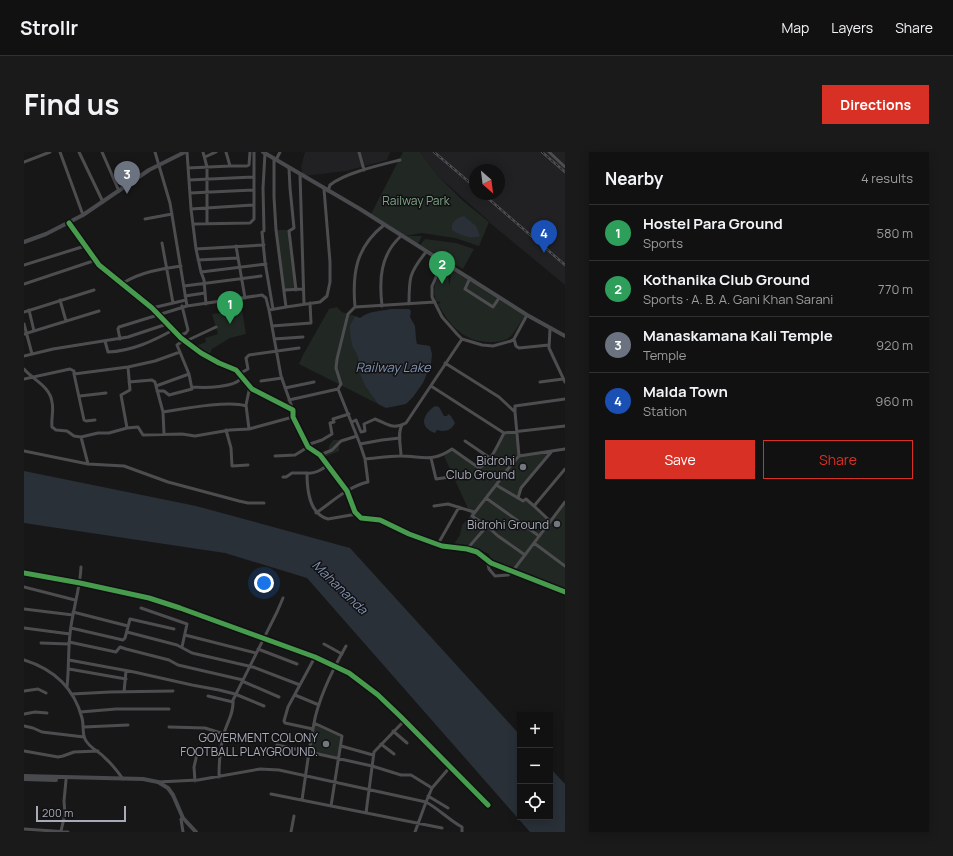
<!DOCTYPE html>
<meta charset="utf-8">
<style>
:root{--surface:#111;--page:#1a1a1a;--text:#f1f3f6;--muted:#9c9d9f;--line:#303131;--accent:#d93025}
body{margin:0;font-family:Manrope,sans-serif;background:var(--page);color:var(--text)}
.controls{position:absolute;right:12px;bottom:12px;display:grid;overflow:hidden;border-radius:0px;box-shadow:0 2px 10px #0003}
.controls button{width:36px;height:36px;display:grid;place-items:center;padding:0;border:0;border-bottom:1px solid var(--line);background:var(--surface);color:var(--text);font:20px sans-serif}
.compass{position:absolute;left:445px;top:12px;width:36px;height:36px;border-radius:50%;background:var(--surface);box-shadow:0 2px 10px #0003;rotate:152deg}
.scale{position:absolute;left:12px;bottom:10px;width:90px;box-sizing:border-box;padding-left:4px;border:2px solid #a8abb7;border-top:0;font-size:11px;line-height:14px;white-space:nowrap;color:#a8abb7;-webkit-text-stroke:3px #111113;paint-order:stroke}
.you{position:absolute;left:240px;top:431px;width:14px;height:14px;margin:-10px;border:3px solid #fff;border-radius:50%;background:#1a73e8;box-shadow:0 0 0 6px #1a73e833}
.badge{display:grid;place-items:center;width:26px;height:26px;border-radius:50%;background:var(--accent);color:#fff;font-size:13px;font-weight:700}
.pin{position:absolute;translate:-50% -33px;filter:drop-shadow(0 1px 2px #0008)}
.pin::after{content:'';position:absolute;top:21px;width:14px;height:12px;background:inherit;clip-path:polygon(0 0,100% 0,50% 100%)}
.list{margin:0;padding:0;list-style:none}
h2{display:flex;justify-content:space-between;align-items:center;height:52px;margin:0;padding:0 16px;font-size:17px}
h2 small{font-size:13px;font-weight:400;color:var(--muted)}
.list li{display:grid;grid-template-columns:26px 1fr auto;gap:12px;align-items:center;box-sizing:border-box;height:56px;padding:0 16px;border-top:1px solid var(--line)}
.list b{display:block;font-size:15px;white-space:nowrap}
.list p{margin:0;font-size:13px;white-space:nowrap;color:var(--muted)}
.list em{font-size:13px;font-style:normal;color:var(--muted)}
.actions{display:flex;gap:8px;padding:12px 16px}
.actions a{flex:1;padding:9px 0;border:1px solid var(--accent);border-radius:0px;text-align:center;font-size:14px;color:var(--accent)}
.actions .main{background:var(--accent);color:#fff}
.icon{flex:none;width:22px;height:22px;fill:none;stroke:currentColor;stroke-width:2;stroke-linecap:round;stroke-linejoin:round}
.map{position:relative;flex:none;width:541px;height:680px;overflow:hidden;border-radius:0px}
header{display:flex;align-items:center;gap:24px;box-sizing:border-box;height:56px;padding:0 20px;background:var(--surface);border-bottom:1px solid var(--line)}
header strong{font-size:19px}
nav{display:flex;gap:22px;margin-inline-start:auto;font-size:14px}
.intro{display:flex;align-items:center;justify-content:space-between;box-sizing:border-box;height:96px;padding:0 24px}
h1{margin:0;font-size:28px}
.button{padding:10px 18px;border-radius:0px;background:var(--accent);color:#fff;font-size:14px;font-weight:700}
main{display:flex;gap:24px;padding:0 24px}
aside{flex:1;background:var(--surface);border-radius:0px;box-shadow:0 2px 10px #0003}
.map>svg:first-child{display:block}
</style>
<header>
<strong>Strollr</strong>
<nav><a>Map</a><a>Layers</a><a>Share</a></nav>
</header>
<div class="intro"><h1>Find us</h1><a class="button">Directions</a></div>
<main>
<div class="map">
<svg width="541" height="680" viewBox="0 0 541 680">
<rect width="100%" height="100%" fill="#171717"/>
<path fill="#212123" fill-rule="evenodd" d="M281,0H366L363,8L322,19L279,24L277,15Z
M396,0H541V133L466,71L465,69L414,24ZM451,18H475V42H451Z"/>
<path fill="#212722" d="M379,0H396L414,24L438,48L465,70L455,94L431,86L398,81L381,84H398L393,94L346,64Z
M252,78H265L272,138H261Z
M401,87L432,91L450,97L439,117L396,93Z
M420,115L424,118L425,134L428,118L501,164C496,170 492,179 487,184C482,189 473,190 466,190C440,190 426,174 414,152L417,150L412,149C407,135 413,126 420,115Z
M313,155L318,160L331,164L326,173L328,194L333,203L334,212L341,234L354,252L275,212L279,203L305,157Z
M218,158L222,182L206,186L188,197L185,203L169,195L182,190L181,186L194,182L188,162Z
M491,280L495,303L525,300L497,336L494,345L499,349L502,347L526,369L515,384L462,346L513,384L489,418L541,351V440L467,411L465,402L445,394L454,383L442,395H428L436,383L438,373L447,363L420,304L428,297L456,315L469,303L480,281Z
M309,288H315V299L298,306L296,303L305,298V294Z
M290,572L318,585L314,607L286,599Z"/>
<path fill="#2a3038" d="M440,64L452,74L456,84C447,88 436,83 428,78C426,71 433,65 440,64Z
M367,157H385L387,159L386,165L391,174L392,187L393,192L406,194L408,202L407,212L399,231L389,245L382,252L362,256L354,252L341,234L337,224L333,203L328,194L326,180V173L331,164L336,166C344,159 357,159 367,157Z
M411,254L415,255L420,264H423L424,262L427,264L431,271C427,279 421,280 413,278L411,281C394,275 399,262 411,254Z
M0,319L172,354L326,396L496,583V665H526V616L541,632V680H506L283,426L201,401L0,371Z"/>
<g fill="none" stroke-linecap="round" stroke-linejoin="round">
<path stroke="#4d4d50" stroke-width="3" d="M36,0L59,63
M55,0L79,50
M78,0L95,39
M163,0L167,57L172,97L177,120L180,128L182,152
M179,0L183,15V71
M202,0L206,14H223L225,13L226,0
M335,0L340,18
M525,0L541,15
M241,1L239,36L240,79L238,80L241,110L249,157
M181,5L192,0
M250,6V45L252,78L262,155L245,158L257,224L269,258
M252,8L256,0
M0,10L26,0
M164,16L206,14
M265,16L266,36L270,76L265,79L272,138
M276,22L280,152
M165,28L229,25
M304,39L306,33C321,21 356,13 376,8
M166,41L229,38
M167,57L229,53
M121,67L148,62
M45,71L75,113L128,156L157,186L177,201L195,211L212,218L228,237L269,258V265L284,295L296,303L323,339L331,360L337,366L356,368L385,382L418,394L443,397L453,400L467,411L541,440
M169,72L226,71L230,67V0
M138,91L149,151
M212,94L221,146
M172,97L240,93
M174,108L214,106
M419,110L408,134V145L418,165L433,182L438,187L458,193L469,194L487,189L490,187L503,163
M0,113L61,94
M177,120L242,112
M446,126L441,137L469,155L475,146
M99,131C117,120 136,117 157,114
M0,132L72,108
M160,134L237,124
M261,138L279,137
M161,144L181,141
M36,148L42,169
M385,152C385,126 385,121 402,100
M163,154L238,143L242,146L245,158
M358,154C355,128 356,103 377,84
M262,155L296,150L303,144L306,130V110L300,37
M331,155C328,121 332,95 360,73
M128,156L162,148
M5,158L10,179
M0,160L70,138
M0,172L8,202
M248,174L287,171L286,151
M526,177L525,196L541,230
M0,182L75,159
M155,184L162,181L164,178L158,154
M96,187L94,177L95,175L163,154L146,51L131,0
M250,187L279,185
M490,187L492,194L495,196L525,193
M81,189L84,200C108,199 129,189 149,178
M162,189L192,175
M0,204L29,197L104,185L143,172
M421,211L475,245L491,260L495,304L483,318L472,333L499,349L502,347L510,354
M0,217C9,228 26,234 28,250C30,258 27,267 28,275L32,278L43,279L50,284L57,285L74,281H85L103,276L114,275L119,283L158,282L171,284L206,278L225,277L269,265
M215,222L224,217L222,206L225,203L275,196
M0,227L46,217L50,219V222
M237,229L258,226
M105,230L128,228L131,230L132,234
M516,230L539,227
M407,234L480,281L541,274
M168,235C180,236 212,236 218,225
M261,236L290,230
M133,239H140L145,243L168,237L165,222L153,193L160,188
M56,244L82,241
M265,248L314,237L317,232L312,216L313,207L324,162L331,155L411,150
M139,260C158,257 205,248 222,254
M491,260V254L541,247
M71,268L62,269L60,268L50,222L104,215L131,209L156,200
M328,270L332,268L337,280L341,279L340,272L351,267C364,272 368,278 382,271L438,187
M103,276L97,243L106,238L104,215
M225,277L222,253L226,234
M202,278L207,296L208,314L224,313
M140,282L139,260L132,234L165,222
M57,285L64,312
M441,289L466,306
M336,292L358,288L376,286
M283,293L298,288L308,282L306,271L310,270L309,267L325,262
M0,299L64,312L100,314L144,330L215,349L224,351H240
M296,303L308,298L317,289L333,284
M251,304L271,303L284,295
M377,304C377,295 373,281 378,273
M495,304L541,297
M407,306L412,327L426,325
M341,307C353,306 364,304 376,304C398,304 408,311 428,297L455,316C468,309 473,294 480,281
M304,313C297,318 291,322 283,321C283,338 285,362 304,367L333,362
M259,325H262L268,321H283
M462,346L515,384
M494,346L497,336L528,299
M410,354L424,352L450,360
M292,361C308,350 325,334 344,330L341,307L336,292L314,237
M526,369L510,354L541,317
M463,374L474,384L501,403
M510,391L541,414
M414,392L435,355
M443,397L463,374L448,364L472,333
M463,408L465,417L471,424L484,423L488,420L541,350
M0,421L56,431L125,446L156,456L291,505L325,521L354,543L377,565L464,653
M0,435L51,448
M117,456L163,472L158,495
M0,457L49,463
M49,460L104,474
M0,476L46,482
M47,476L99,488L101,486L106,467L150,477
M103,480L153,493L168,501L229,515L276,533
M161,483L232,501
M45,490L92,500L96,495L102,497L145,508L154,513L219,528
M17,491L45,492
M300,492L318,502
M234,497L273,512
M0,508C29,517 50,536 58,566C60,573 58,581 61,587C65,596 75,599 81,606C88,612 94,620 99,627
M45,508L110,520L168,533L195,538L211,542L240,554
M45,517L102,527
M218,529L255,545
M43,535C45,517 44,500 46,482C48,460 56,438 57,415
M0,539L14,537L22,541
M100,540L102,519
M48,542L86,540L149,539
M271,543L295,553
M184,544L209,550
M56,560L92,557H145
M0,562L11,560L23,561
M290,571C295,544 309,517 322,494
M0,574L9,576L18,580L60,585
M60,575L104,573
M145,575L181,576L200,582
M289,577L261,571L260,569L264,555L291,505
M369,579L383,591
M357,592L370,602
M253,593L285,600L290,571L318,584L307,654
M317,594L349,603
M0,599L34,605L39,604L50,600L74,599
M195,625C195,610 196,595 200,581C204,569 210,560 209,548L253,460L259,446
M171,629L170,615L173,602
M134,630L174,628L236,617L255,618L402,650L391,680
M408,636L426,615
M247,642L418,676
M404,644L424,656
M278,648L285,600L348,614L377,623H387L408,636L402,650C415,657 425,668 438,675V680
M342,661L350,600L381,568
M159,666L157,667L159,680
M0,677L44,680
M37,679L41,662L40,649L42,628
M267,680L270,664"/>
<path stroke="#494a4d" stroke-width="4" d="M239,0L336,57L503,163L541,184
M0,90L22,82L59,63L125,18L161,0
M0,624L119,627L134,630L144,636L149,643L159,666L172,680
M0,627L32,628"/>
<g stroke="#4d4e51" stroke-width="2.5">
<path id="rail" d="M410,0L451,35
M518,0L541,20
M459,42L541,113"/>
</g>
<use href="#rail" stroke="#111113" stroke-width="1" stroke-dasharray="3" stroke-linecap="butt"/>
<g stroke="#111113" stroke-width="8">
<path id="cycleway" d="M45,71L75,113L128,156L157,186L177,201L195,211L212,218L228,237L269,258V265L284,295L296,303L323,339L331,360L337,366L356,368L385,382L418,394L443,397L453,400L467,411L541,440
M0,421L56,431L125,446L156,456L291,505L325,521L354,543L377,565L464,653"/>
</g>
<use href="#cycleway" stroke="#469c4c" stroke-width="5"/>
</g>
<g fill="#75777f" stroke="#111113" stroke-width="1.5">
<circle cx="499" cy="315" r="4"/>
<circle cx="533" cy="372" r="4"/>
<circle cx="302" cy="592" r="4"/>
</g>
<g text-anchor="middle" dominant-baseline="central" stroke-width="3" stroke-linejoin="round" paint-order="stroke">
<g font-size="12" fill="#80a287" stroke="#111113">
<text x="392" y="48">Railway Park</text>
</g>
<g font-size="12" fill="#a8abb7" stroke="#111113" text-anchor="end">
<text x="491" y="308">Bidrohi<tspan x="491" dy="14">Club Ground</tspan></text>
<text x="525" y="372">Bidrohi Ground</text>
<text x="294" y="585">GOVERMENT COLONY<tspan x="294" dy="14">FOOTBALL PLAYGROUND.</tspan></text>
</g>
<g font-size="13" font-style="italic" fill="#8093b1" stroke="#111113">
<text x="369" y="215">Railway Lake</text>
<text transform="translate(316 435) rotate(44)">Mahananda</text>
</g>
</g>
</svg>
<div class="controls">
<button>+</button>
<button>−</button>
<button><svg class="icon" aria-label="locate" viewBox="0 0 24 24"><circle cx="12" cy="12" r="6"/><path d="M12 2v4M12 18v4M2 12h4M18 12h4"/></svg></button>
</div>
<svg class="compass" viewBox="-18 -18 36 36"><path d="M0-13l5 13h-10z" fill="#e53935"/><path d="M0 13l5-13h-10z" fill="#9c9d9f"/></svg>
<div class="scale">200 m</div>
<div class="you"></div>
<div class="pin badge" style="left:206px;top:172px;background:#2e9e5b">1</div>
<div class="pin badge" style="left:418px;top:132px;background:#2e9e5b">2</div>
<div class="pin badge" style="left:103px;top:42px;background:#6b7280">3</div>
<div class="pin badge" style="left:520px;top:101px;background:#1a4fb4">4</div>
</div>
<aside>
<h2>Nearby<small>4 results</small></h2>
<ul class="list">
<li><span class="badge" style="background:#2e9e5b">1</span><div><b>Hostel Para Ground</b><p>Sports</p></div><em>580 m</em></li>
<li><span class="badge" style="background:#2e9e5b">2</span><div><b>Kothanika Club Ground</b><p>Sports · A. B. A. Gani Khan Sarani</p></div><em>770 m</em></li>
<li><span class="badge" style="background:#6b7280">3</span><div><b>Manaskamana Kali Temple</b><p>Temple</p></div><em>920 m</em></li>
<li><span class="badge" style="background:#1a4fb4">4</span><div><b>Malda Town</b><p>Station</p></div><em>960 m</em></li>
</ul>
<div class="actions"><a class="main">Save</a><a>Share</a></div>
</aside>
</main>
